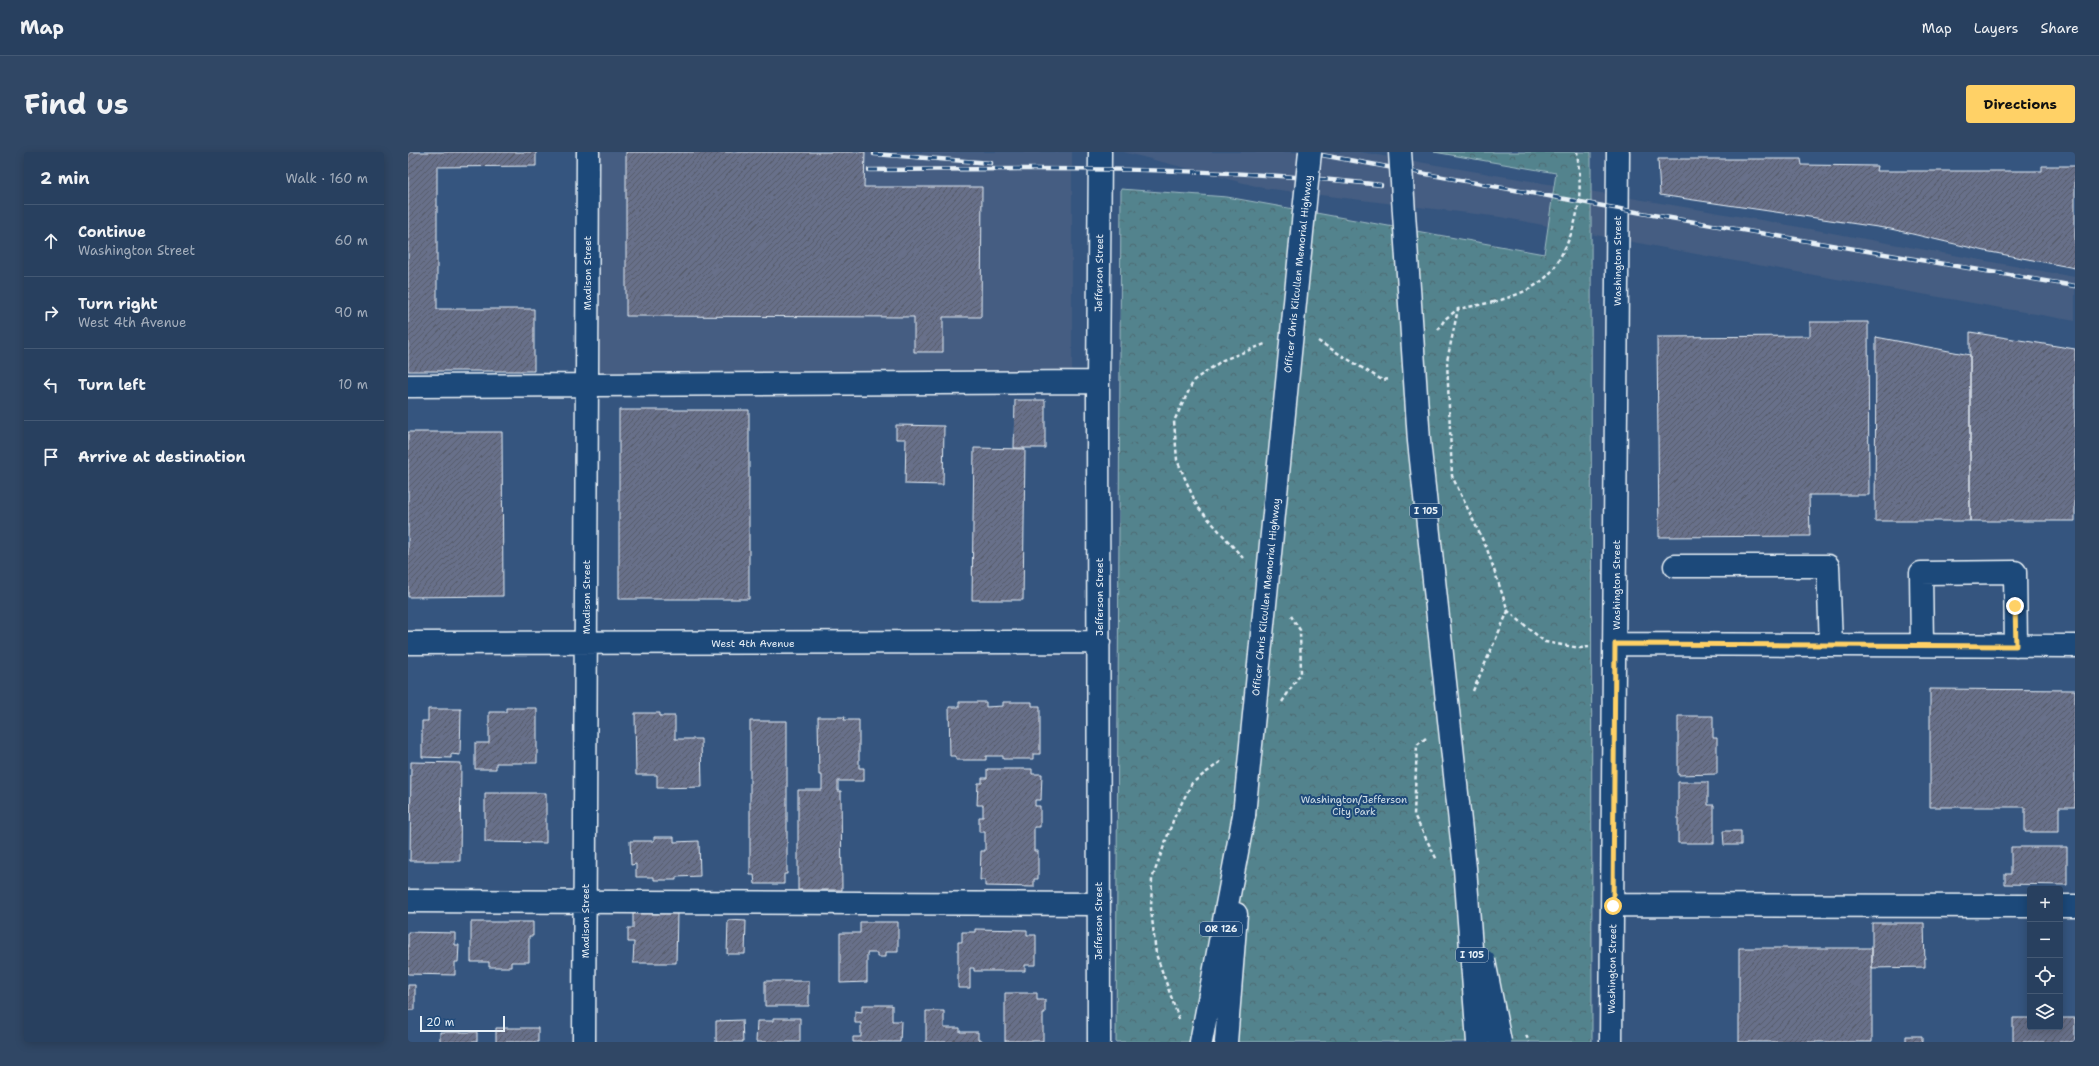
<!DOCTYPE html>
<meta charset="utf-8">
<style>
:root{--surface:#28405f;--page:#304765;--text:#f1f3f6;--muted:#a5afbd;--line:#445974;--accent:#ffd166}
body{margin:0;font-family:"Shantell Sans",sans-serif;background:var(--page);color:var(--text)}
.controls{position:absolute;right:12px;bottom:12px;display:grid;overflow:hidden;border-radius:4px;box-shadow:0 2px 10px #0003}
.controls button{width:36px;height:36px;display:grid;place-items:center;padding:0;border:0;border-bottom:1px solid var(--line);background:var(--surface);color:var(--text);font:20px sans-serif}
.scale{position:absolute;left:12px;bottom:10px;width:85px;box-sizing:border-box;padding-left:4px;border:2px solid #e8f1f8;border-top:0;font-size:11px;line-height:14px;white-space:nowrap;color:#e8f1f8;-webkit-text-stroke:3px #1f4a7a;paint-order:stroke}
.stop{position:absolute;width:12px;height:12px;margin:-9px;border:3px solid #ffd166;border-radius:50%;background:#fff}
.stop.end{background:#ffd166;border-color:#fff;box-shadow:0 1px 4px #0008}
.list{margin:0;padding:0;list-style:none}
h2{display:flex;justify-content:space-between;align-items:center;height:52px;margin:0;padding:0 16px;font-size:17px}
h2 small{font-size:13px;font-weight:400;color:var(--muted)}
.list li{display:grid;grid-template-columns:26px 1fr auto;gap:12px;align-items:center;box-sizing:border-box;height:72px;padding:0 16px;border-top:1px solid var(--line)}
.list b{display:block;font-size:15px;white-space:nowrap}
.list p{margin:0;font-size:13px;white-space:nowrap;color:var(--muted)}
.list em{font-size:13px;font-style:normal;color:var(--muted)}
.icon{flex:none;width:22px;height:22px;fill:none;stroke:currentColor;stroke-width:2;stroke-linecap:round;stroke-linejoin:round}
.map{position:relative;flex:none;width:1667px;height:890px;overflow:hidden;border-radius:4px}
header{display:flex;align-items:center;gap:24px;box-sizing:border-box;height:56px;padding:0 20px;background:var(--surface);border-bottom:1px solid var(--line)}
header strong{font-size:19px}
nav{display:flex;gap:22px;margin-inline-start:auto;font-size:14px}
.intro{display:flex;align-items:center;justify-content:space-between;box-sizing:border-box;height:96px;padding:0 24px}
h1{margin:0;font-size:28px}
.button{padding:10px 18px;border-radius:4px;background:var(--accent);color:#111;font-size:14px;font-weight:700}
main{display:flex;gap:24px;padding:0 24px}
aside{flex:1;background:var(--surface);border-radius:4px;box-shadow:0 2px 10px #0003}
.map>svg:first-child{display:block}
</style>
<header>
<strong>Map</strong>
<nav><a>Map</a><a>Layers</a><a>Share</a></nav>
</header>
<div class="intro"><h1>Find us</h1><a class="button">Directions</a></div>
<main>
<aside>
<h2>2 min<small>Walk · 160 m</small></h2>
<ul class="list">
<li><svg class="icon" aria-label="ahead" viewBox="0 0 24 24"><path d="M12 20V5M6 11l6-6 6 6"/></svg><div><b>Continue</b><p>Washington Street</p></div><em>60 m</em></li>
<li><svg class="icon" aria-label="right" viewBox="0 0 24 24"><path d="M7 20v-9h11M14 6l5 5-5 5"/></svg><div><b>Turn right</b><p>West 4th Avenue</p></div><em>90 m</em></li>
<li><svg class="icon" aria-label="left" viewBox="0 0 24 24"><path d="M17 20v-9H6M10 6l-5 5 5 5"/></svg><div><b>Turn left</b></div><em>10 m</em></li>
<li><svg class="icon" aria-label="arrive" viewBox="0 0 24 24"><path d="M6 21V4h12l-3 4 3 4H6"/></svg><div><b>Arrive at destination</b></div></li>
</ul>
</aside>
<div class="map">
<svg width="1667" height="890" viewBox="0 0 1667 890">
<defs>
<pattern id="forest-crowns" width="20" height="18" patternUnits="userSpaceOnUse"><rect width="20" height="18" fill="#53838d"/><path d="M2 6a3 3 0 1 1 6 0M12 15a3 3 0 1 1 6 0" fill="none" stroke="#4e6b72"/></pattern>
<pattern id="building-hatch" width="6" height="6" patternUnits="userSpaceOnUse"><rect width="6" height="6" fill="#676f8a"/><path d="M-1 1l2-2M0 6l6-6M5 7l2-2" fill="none" stroke="#555a67"/></pattern>
</defs>
<rect width="100%" height="100%" fill="#35557f"/>
<filter id="ink" filterUnits="userSpaceOnUse"><feTurbulence type="fractalNoise" baseFrequency=".025" numOctaves="2"/><feDisplacementMap in="SourceGraphic" scale="8" xChannelSelector="R" yChannelSelector="G"/><feConvolveMatrix kernelMatrix="1 2 1 2 8 2 1 2 1" color-interpolation-filters="sRGB"/></filter>
<g filter="url(#ink)">
<path fill="#445d82" d="M187,0H664V234H187Z
M715,0H952L1353,68L1667,125V169L1304,105L1092,65L855,36Z"/>
<path fill="url(#forest-crowns)" stroke="#9ebac2" d="M1026,0H1183L1184,890H708L713,37L819,45L1136,102L1148,21Z"/>
<path fill="url(#building-hatch)" stroke="#e8f1f8" d="M0,0H128V14L29,15V157H126V219H0Z
M218,0H457L456,35H574L573,165H535V200H506V165L218,164Z
M1250,7H1393L1394,13L1469,14L1468,19H1634V14H1667V116L1577,99L1483,77L1252,43Z
M1402,170H1460L1461,343H1401L1402,384L1251,385L1249,185L1402,184Z
M1562,180L1667,197V369H1562Z
M1468,185L1562,203V369H1467Z
M607,248H637V296H606Z
M211,258H341V447H211Z
M488,273L536,274L535,333L497,332L498,287H488Z
M0,280H94L95,444L0,445Z
M566,296L617,297L615,448H564Z
M1522,537L1667,538V655H1651V680H1617V655H1522Z
M551,550H578V555L595,554V550H624V554H632V602H625V607H595V604H578V608H548V604H542L541,555H551Z
M98,556H129V611H88V617H67V591H81V560H98Z
M20,557H53L52,603L43,602V606L14,605V569H20Z
M227,561H252V564H267V587H293L294,635L249,636V623H228Z
M1270,564H1305V586H1309V622L1270,623Z
M410,565H437L436,568H451V616H456V629H430V639H433L434,738H390V638H414V623H411Z
M342,569H379V722H376V732H347L346,723H342Z
M3,610L53,611L52,709H2Z
M579,617H624V622H634L633,648H627V654H632V675H626V699H630V727H626V735L577,734V728H572L573,699H577V680H571V665H575V653H569L570,631H574V626H579Z
M1270,630H1300V653H1306V691H1270Z
M77,641H138V691L77,690Z
M1315,679H1333V693H1316Z
M246,685H266V690L291,689L292,724L268,725V728H246V725H228V712L223,713L222,689H246Z
M1603,695H1659V733L1597,732V722H1603Z
M225,759H269L268,811H225L226,790H220V776H225Z
M320,768L338,769L337,802H319Z
M63,770H125V784H121V810H103V815H81V810H63Z
M452,770H490V800H478V805H469V801H459V830L432,831V781H452Z
M1464,771H1516L1517,815L1464,816Z
M567,777L619,778V783H628V813H617V819H566V816H562V836H550V790H554V780H567Z
M0,780L47,781V793H51L50,810H47V823L0,822Z
M1331,796H1464V890H1331Z
M357,829H401V854H357Z
M0,833H7V858H0Z
M597,841H629V848H637V861H635V889H597Z
M454,853H484V869H493L492,890H445V885H453V871H447V859L454,860Z
M518,859H536V876H552V880H570V888H574V890H518Z
M365,866H392V890H348L349,869H365Z
M1605,866H1622V875H1652V866H1667V890H1605Z
M334,868L335,890H308V869Z
M88,876H130V890H88Z
M32,880H69V890H32Z
M1498,884H1514V890H1498Z"/>
<g fill="none" stroke-linecap="round" stroke-linejoin="round">
<g stroke="#e8f1f8" stroke-width="25">
<path id="minor" d="M0,234L690,230
M1267,414H1420L1423,493
M0,491L691,490
M1207,492L1667,494
M1514,493L1513,421L1607,420L1608,494
M0,749L690,752
M1205,753L1622,754
M1652,754H1667
M176,890L180,0
M691,890L690,230L692,0
M1203,890L1210,0"/>
</g>
<g stroke="#e8f1f8" stroke-width="25">
<path id="highway" d="M793,890L836,663
M818,890L828,762"/>
</g>
<path stroke="#e8f1f8" stroke-width="2.5" stroke-dasharray="4 3" stroke-linecap="butt" d="M1086,150L1050,157L1039,209L1044,324L1079,397L1100,459L1137,490L1172,496L1181,495
M1030,178L1037,167L1050,157
M910,189L974,228L982,227
M835,406L789,354L769,308L766,269L786,228L815,208L857,192
M1065,539L1100,459
M874,550L893,521L892,478L883,464
M1018,586L1009,593L1006,663L1029,708
M771,867L748,802L743,757L744,727L766,666L784,631L815,608
M1118,883L1121,890"/>
<use href="#minor" stroke="#1f4a7a" stroke-width="22"/>
<use href="#highway" stroke="#1f4a7a" stroke-width="22"/>
<g stroke="#e8f1f8" stroke-width="4.5">
<path id="rail" d="M897,0L1245,63L1667,134
M466,2L583,11
M461,18C632,16 803,14 973,33"/>
</g>
<use href="#rail" stroke="#1f4a7a" stroke-width="3" stroke-dasharray="9" stroke-linecap="butt"/>
<g stroke="#e8f1f8" stroke-width="25" stroke-linecap="butt">
<path id="highway-bridge" d="M992,0L1011,289L1057,716L1070,890
M836,663L902,0
M1076,809L1092,890"/>
</g>
<path stroke="#e8f1f8" stroke-width="2.5" stroke-dasharray="4 3" stroke-linecap="butt" d="M1086,150C1106,144 1128,137 1142,121C1148,115 1152,105 1156,98C1173,64 1174,36 1169,0"/>
<use href="#highway-bridge" stroke="#1f4a7a" stroke-width="22"/>
</g>
</g>
<g fill="none" stroke-linecap="round" stroke-linejoin="round" filter="url(#ink)">
<path stroke="#ffd166" stroke-width="5" d="M1205,754L1207,492L1608,494L1607,454"/>
</g>
<g text-anchor="middle" dominant-baseline="central" stroke-width="4" stroke-linejoin="round" paint-order="stroke">
<g fill="#1f4a7a" stroke="#acbfd2" stroke-width="1">
<rect x="1002" y="352" width="32" height="14" rx="3"/>
<rect x="792" y="770" width="42" height="14" rx="3"/>
<rect x="1048" y="796" width="32" height="14" rx="3"/>
</g>
<g font-size="9" font-weight="bold" fill="#e8f1f8">
<text x="1018" y="359">I 105</text>
<text x="813" y="777">OR 126</text>
<text x="1064" y="803">I 105</text>
</g>
<g font-size="10" fill="#e8f1f8" stroke="#1f4a7a">
<text transform="translate(1209 109) rotate(-90)">Washington Street</text>
<text transform="translate(179 121) rotate(-90)">Madison Street</text>
<text transform="translate(691 121) rotate(-89)">Jefferson Street</text>
<text transform="translate(890 122) rotate(-84)">Officer Chris Kilcullen Memorial Highway</text>
<text transform="translate(1208 433) rotate(-90)">Washington Street</text>
<text transform="translate(178 445) rotate(-90)">Madison Street</text>
<text transform="translate(691 445) rotate(-90)">Jefferson Street</text>
<text transform="translate(858 445) rotate(-84)">Officer Chris Kilcullen Memorial Highway</text>
<text x="345" y="491">West 4th Avenue</text>
<text transform="translate(177 769) rotate(-90)">Madison Street</text>
<text transform="translate(690 769) rotate(-90)">Jefferson Street</text>
<text transform="translate(1204 817) rotate(-89)">Washington Street</text>
</g>
<g font-size="10" fill="#d2e0e8" stroke="#1f4a7a">
<text x="946" y="647">Washington/Jefferson<tspan x="946" dy="12">City Park</tspan></text>
</g>
</g>
</svg>
<div class="controls">
<button>+</button>
<button>−</button>
<button><svg class="icon" aria-label="locate" viewBox="0 0 24 24"><circle cx="12" cy="12" r="6"/><path d="M12 2v4M12 18v4M2 12h4M18 12h4"/></svg></button>
<button><svg class="icon" aria-label="layers" viewBox="0 0 24 24"><path d="M12 4l9 5-9 5-9-5zM3 14l9 5 9-5"/></svg></button>
</div>
<div class="scale">20 m</div>
<div class="stop" style="left:1205px;top:754px"></div>
<div class="stop end" style="left:1607px;top:454px"></div>
</div>
</main>
